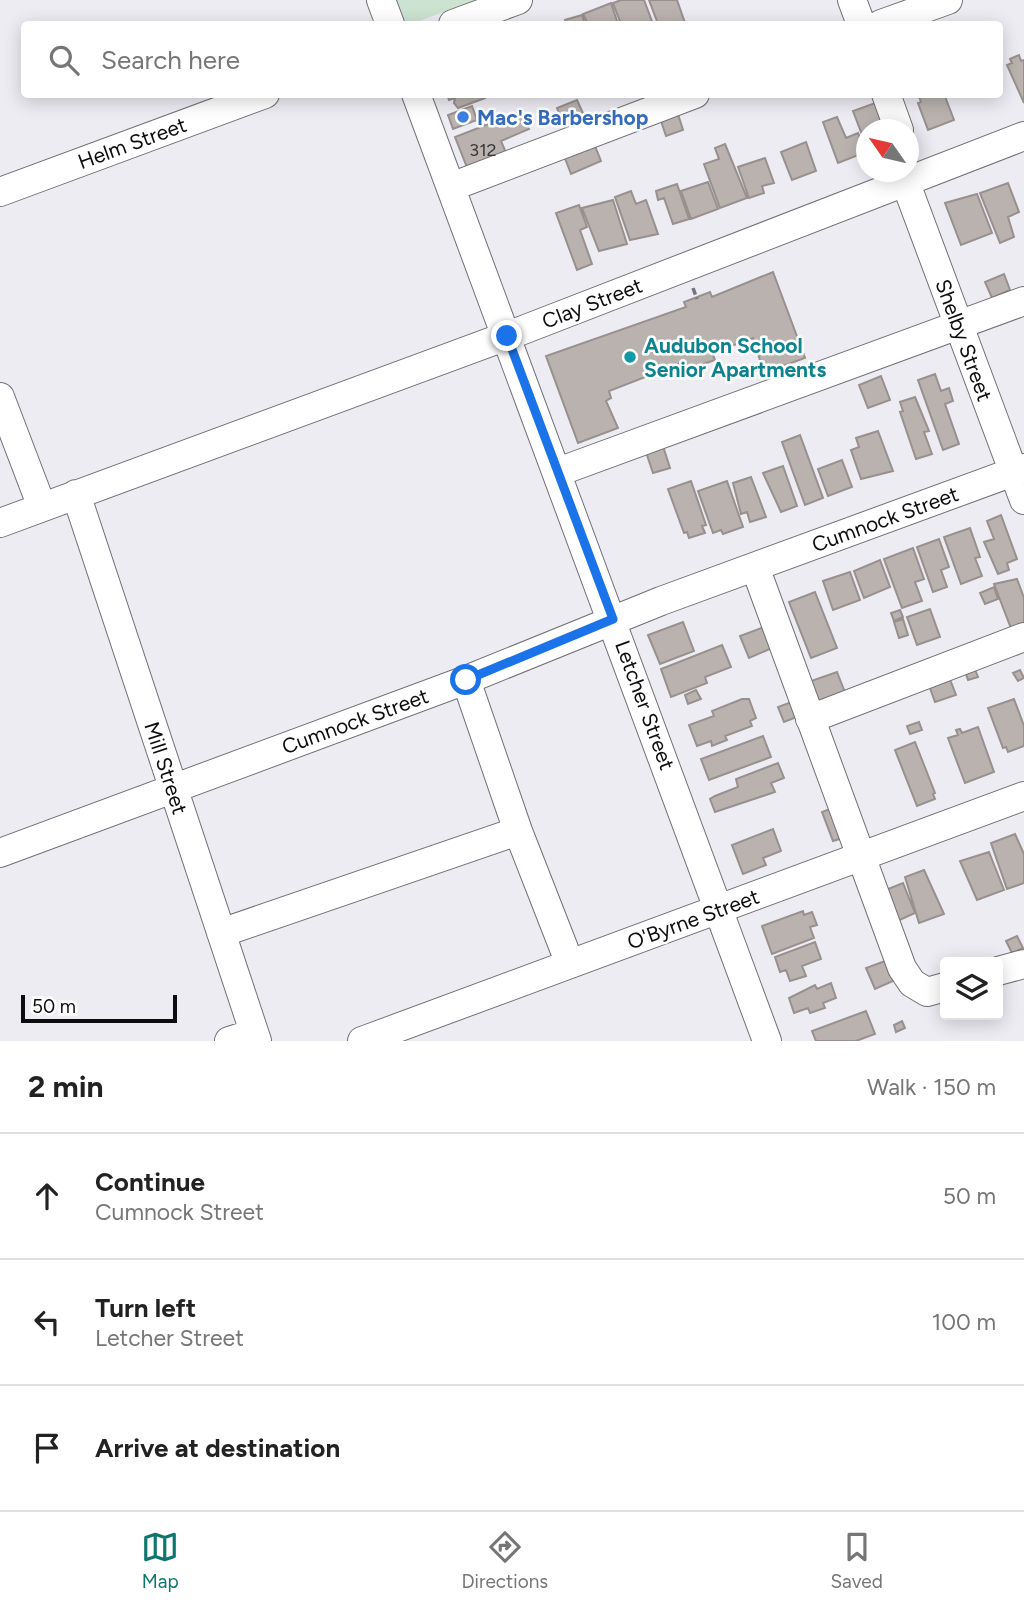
<!DOCTYPE html>
<meta charset="utf-8">
<style>
:root{--surface:#fff;--page:#f2f2f2;--text:#222;--muted:#767676;--line:#e0e0e0;--accent:#0f766e}
body{margin:0;font-family:Figtree,sans-serif;background:var(--page);color:var(--text)}
.controls{position:absolute;right:21px;bottom:21px;display:grid;overflow:hidden;border-radius:7px;box-shadow:0 4px 18px #0003}
.controls button{width:63px;height:63px;display:grid;place-items:center;padding:0;border:0;border-bottom:2px solid var(--line);background:var(--surface);color:var(--text);font:35px sans-serif}
.compass{position:absolute;left:856px;top:119px;width:63px;height:63px;border-radius:50%;background:var(--surface);box-shadow:0 4px 18px #0003;rotate:304deg}
.scale{position:absolute;left:21px;bottom:18px;width:156px;box-sizing:border-box;padding-left:7px;border:4px solid #0d0d0f;border-top:0;font-size:19px;line-height:24px;white-space:nowrap;color:#0d0d0f;-webkit-text-stroke:5px #fff;paint-order:stroke}
.stop{position:absolute;width:21px;height:21px;margin:-16px;border:5px solid #1a73e8;border-radius:50%;background:#fff}
.stop.end{background:#1a73e8;border-color:#fff;box-shadow:0 2px 7px #0008}
.list{margin:0;padding:0;list-style:none}
h2{display:flex;justify-content:space-between;align-items:center;height:91px;margin:0;padding:0 28px;font-size:30px}
h2 small{font-size:23px;font-weight:400;color:var(--muted)}
.list li{display:grid;grid-template-columns:46px 1fr auto;gap:21px;align-items:center;box-sizing:border-box;height:126px;padding:0 28px;border-top:2px solid var(--line)}
.list b{display:block;font-size:26px;white-space:nowrap}
.list p{margin:0;font-size:23px;white-space:nowrap;color:var(--muted)}
.list em{font-size:23px;font-style:normal;color:var(--muted)}
.icon{flex:none;width:38px;height:38px;fill:none;stroke:currentColor;stroke-width:2;stroke-linecap:round;stroke-linejoin:round}
.map{position:relative;flex:none;width:1024px;height:1041px;overflow:hidden}
.search{position:absolute;background:var(--surface);box-shadow:0 4px 18px #0003;left:21px;right:21px;top:21px;height:77px;display:flex;align-items:center;gap:18px;box-sizing:border-box;padding:0 24px;border-radius:7px;color:var(--muted);font-size:26px}
.sheet{height:469px;background:var(--surface)}
nav{display:flex;justify-content:space-around;align-items:center;box-sizing:border-box;height:98px;border-top:2px solid var(--line);background:var(--surface);font-size:19px;color:var(--muted)}
nav a{display:grid;justify-items:center;gap:4px}
nav .on{color:var(--accent)}
.map>svg:first-child{display:block}
</style>
<div class="map">
<svg width="1024" height="1041" viewBox="0 0 1024 1041">
<rect width="100%" height="100%" fill="#eeecf3"/>
<path fill="#cde3d2" d="M391,0H477L411,24H400Z"/>
<path fill="#b9b2af" stroke="#97908e" stroke-width="2" d="M621,0H644L653,24H621L613,3Z
M649,0H677L685,23L658,24Z
M611,3L618,24H588L583,14Z
M582,15L585,24H562L566,23L565,20Z
M1019,55L1021,61L1024,60V103L1007,65L1012,63L1010,59Z
M447,94H484L485,98L458,108L454,103L455,98L449,100Z
M918,94H944L954,120L928,130L918,103L921,102Z
M577,100L587,122L566,131L557,108Z
M878,102L888,130H866V145L853,111Z
M472,106L477,120L453,129L448,115Z
M522,111L529,129L501,141L509,160L470,175L455,137Z
M677,111L683,130L666,136L660,118Z
M837,117L846,138L858,133L866,152L838,163L823,122Z
M593,141L601,161L571,174L563,153Z
M806,142L816,171L792,180L781,152Z
M725,144L747,198L720,208L704,164L719,159L715,148Z
M765,158L774,183L762,186L764,193L749,198L738,167Z
M708,182L718,209L691,219L681,191Z
M1008,183L1019,212L1008,217L1014,237L1000,243L980,193Z
M677,184L689,219L673,224L664,198L658,200L656,191Z
M631,191L636,204L646,200L658,234L630,240L615,197Z
M977,194L992,233L961,245L945,203Z
M613,200L627,244L599,251L582,208Z
M579,205L587,227L580,230L592,264L577,270L556,213Z
M773,272L805,358L764,373L753,338L712,353L715,360L684,371L681,363L609,391L611,398L606,401L618,428L578,443L546,356L686,307L684,302L710,292L712,297Z
M1004,274L1010,290L992,298L985,282Z
M935,374L941,391L949,388L953,401L945,404L959,444L943,450L918,380Z
M881,376L890,400L868,408L859,385Z
M915,397L929,431L924,432L932,454L916,459L900,412L903,411L900,402Z
M878,431L893,471L861,479L851,450L859,447L856,438Z
M800,435L823,498L805,505L782,442Z
M663,446L670,468L653,473L646,452Z
M842,460L852,487L828,496L818,469Z
M783,466L797,506L781,512L763,473Z
M751,477L766,517L750,522L747,512L741,514L733,483Z
M691,481L706,525L702,526L705,533L689,538L687,532L684,533L668,489Z
M727,481L743,527L723,534L721,530L713,533L698,491Z
M1001,515L1017,559L1007,563L1009,570L998,574L984,542L994,539L987,521Z
M970,528L980,557L975,558L982,576L961,584L944,537Z
M939,539L949,567L941,570L947,587L933,592L917,547Z
M913,548L924,579L915,582L922,601L902,608L884,559Z
M880,560L890,587L864,598L854,571Z
M850,572L860,600L833,610L823,581Z
M1017,579L1024,598V627L1012,631L994,584Z
M994,587L998,599L985,604L980,593Z
M815,592L837,648L811,658L789,602Z
M930,609L940,637L917,645L907,617Z
M900,610L903,617L894,621L891,613Z
M903,619L908,635L899,638L894,622Z
M683,622L694,651L660,664L648,635Z
M764,627L772,648L749,658L740,636Z
M722,645L731,667L705,677L707,683L671,697L661,669Z
M972,662L978,677L968,680L963,665Z
M946,669L956,695L935,702L926,677Z
M1020,670L1024,678L1018,681L1013,673Z
M837,672L846,695L819,705L811,681Z
M696,690L701,699L688,704L685,695Z
M742,699H749L756,718L750,721L752,726L725,736L727,740L712,746L711,741L697,746L689,725L714,716L712,711Z
M1014,699L1024,726V746L1008,752L1006,747L1003,748L988,708Z
M797,700L802,715L784,722L778,707Z
M919,722L922,730L910,734L907,726Z
M978,727L994,772L965,783L948,738L958,735L956,730L960,729L962,733Z
M763,736L771,757L709,780L701,759Z
M915,742L935,793L933,794L935,799L917,806L895,750Z
M778,763L784,778L771,783L775,792L715,812L710,799L715,796L738,787L736,779Z
M835,807L846,837L833,841L822,812Z
M773,829L781,851L763,858L766,865L743,874L732,845Z
M1015,834L1024,854V883L1007,889L991,843Z
M989,852L1004,890L977,900L960,861Z
M924,870L944,914L919,923L905,877Z
M903,883L915,913L891,924L878,893Z
M803,911L804,915L812,912L817,925L810,927L814,938L772,954L762,926Z
M1017,936L1023,948L1012,953L1006,941Z
M815,942L821,959L802,966L806,976L790,981L786,970L780,972L775,957Z
M885,961L893,981L875,989L866,968Z
M831,983L836,998L823,1003L825,1008L810,1013L808,1008L794,1013L789,998L815,985L817,989Z
M866,1011L875,1034L856,1041H816L812,1031Z
M902,1021L905,1028L896,1032L894,1025Z"/>
<g fill="none" stroke-linecap="round" stroke-linejoin="round">
<g stroke="#727076" stroke-width="30">
<path id="minor" d="M381,0L390,24
M852,0L861,24
M453,24L518,0
M881,24L948,0
M416,94L767,1041
M886,94L899,130
M905,181L1024,500
M451,187L695,94
M0,192L265,94
M0,397L42,507
M558,472L1024,301
M76,494L257,1041
M0,523L523,330L1024,136
M755,567L902,968L912,983L927,992L945,987
M466,680L518,831L570,964
M810,719L1024,637
M0,853L466,680L661,601L1024,468
M221,933L518,831
M998,971L1024,964
M229,1041L254,1033
M362,1041L1024,796"/>
</g>
<path stroke="#757479" stroke-width="3.5" stroke-dasharray="7 3.5" stroke-linecap="butt" d="M693,288L697,299"/>
<use href="#minor" stroke="#fff" stroke-width="28"/>
</g>
<g fill="none" stroke-linecap="round" stroke-linejoin="round">
<path stroke="#1a73e8" stroke-width="9" d="M466,680L613,619L507,336"/>
</g>
<circle fill="#3f7fe0" stroke="#fff" stroke-width="2.5" cx="463" cy="117" r="7"/>
<circle fill="#0f9aa8" stroke="#fff" stroke-width="2.5" cx="630" cy="357" r="7"/>
<g text-anchor="middle" dominant-baseline="central" stroke-width="5" stroke-linejoin="round" paint-order="stroke">
<g font-size="18" fill="#383637">
<text x="483" y="150">312</text>
</g>
<g font-size="21" font-weight="bold" fill="#366cbe" stroke="#fff" text-anchor="start">
<text x="477" y="117">Mac's Barbershop</text>
</g>
<g font-size="21" fill="#0d0d0f" stroke="#fff">
<text transform="translate(132 143) rotate(-20)">Helm Street</text>
<text transform="translate(592 303) rotate(-21)">Clay Street</text>
<text transform="translate(964 340) rotate(70)">Shelby Street</text>
<text transform="translate(885 519) rotate(-20)">Cumnock Street</text>
<text transform="translate(645 705) rotate(70)">Letcher Street</text>
<text transform="translate(355 721) rotate(-20)">Cumnock Street</text>
<text transform="translate(166 768) rotate(72)">Mill Street</text>
<text transform="translate(693 919) rotate(-20)">O'Byrne Street</text>
</g>
<g font-size="21" font-weight="bold" fill="#0d838f" stroke="#fff" text-anchor="start">
<text x="644" y="345">Audubon School<tspan x="644" dy="24">Senior Apartments</tspan></text>
</g>
</g>
</svg>
<div class="controls">
<button><svg class="icon" aria-label="layers" viewBox="0 0 24 24"><path d="M12 4l9 5-9 5-9-5zM3 14l9 5 9-5"/></svg></button>
</div>
<svg class="compass" viewBox="-18 -18 36 36"><path d="M0-13l5 13h-10z" fill="#e53935"/><path d="M0 13l5-13h-10z" fill="#767676"/></svg>
<div class="scale">50 m</div>
<div class="stop" style="left:466px;top:680px"></div>
<div class="stop end" style="left:507px;top:336px"></div>
<div class="search"><svg class="icon" aria-label="search" viewBox="0 0 24 24"><circle cx="10" cy="10" r="6"/><path d="M15 15l6 6"/></svg>Search here</div>
</div>
<section class="sheet">
<h2>2 min<small>Walk · 150 m</small></h2>
<ul class="list">
<li><svg class="icon" aria-label="ahead" viewBox="0 0 24 24"><path d="M12 20V5M6 11l6-6 6 6"/></svg><div><b>Continue</b><p>Cumnock Street</p></div><em>50 m</em></li>
<li><svg class="icon" aria-label="left" viewBox="0 0 24 24"><path d="M17 20v-9H6M10 6l-5 5 5 5"/></svg><div><b>Turn left</b><p>Letcher Street</p></div><em>100 m</em></li>
<li><svg class="icon" aria-label="arrive" viewBox="0 0 24 24"><path d="M6 21V4h12l-3 4 3 4H6"/></svg><div><b>Arrive at destination</b></div></li>
</ul>
</section>
<nav>
<a class="on"><svg class="icon" aria-label="map" viewBox="0 0 24 24"><path d="M3 6l6-2 6 2 6-2v14l-6 2-6-2-6 2zM9 4v14M15 6v14"/></svg>Map</a>
<a><svg class="icon" aria-label="directions" viewBox="0 0 24 24"><path d="M12 3l9 9-9 9-9-9zM9 14v-3h6M13 9l2 2-2 2"/></svg>Directions</a>
<a><svg class="icon" aria-label="saved" viewBox="0 0 24 24"><path d="M7 4h10v16l-5-4-5 4z"/></svg>Saved</a>
</nav>
